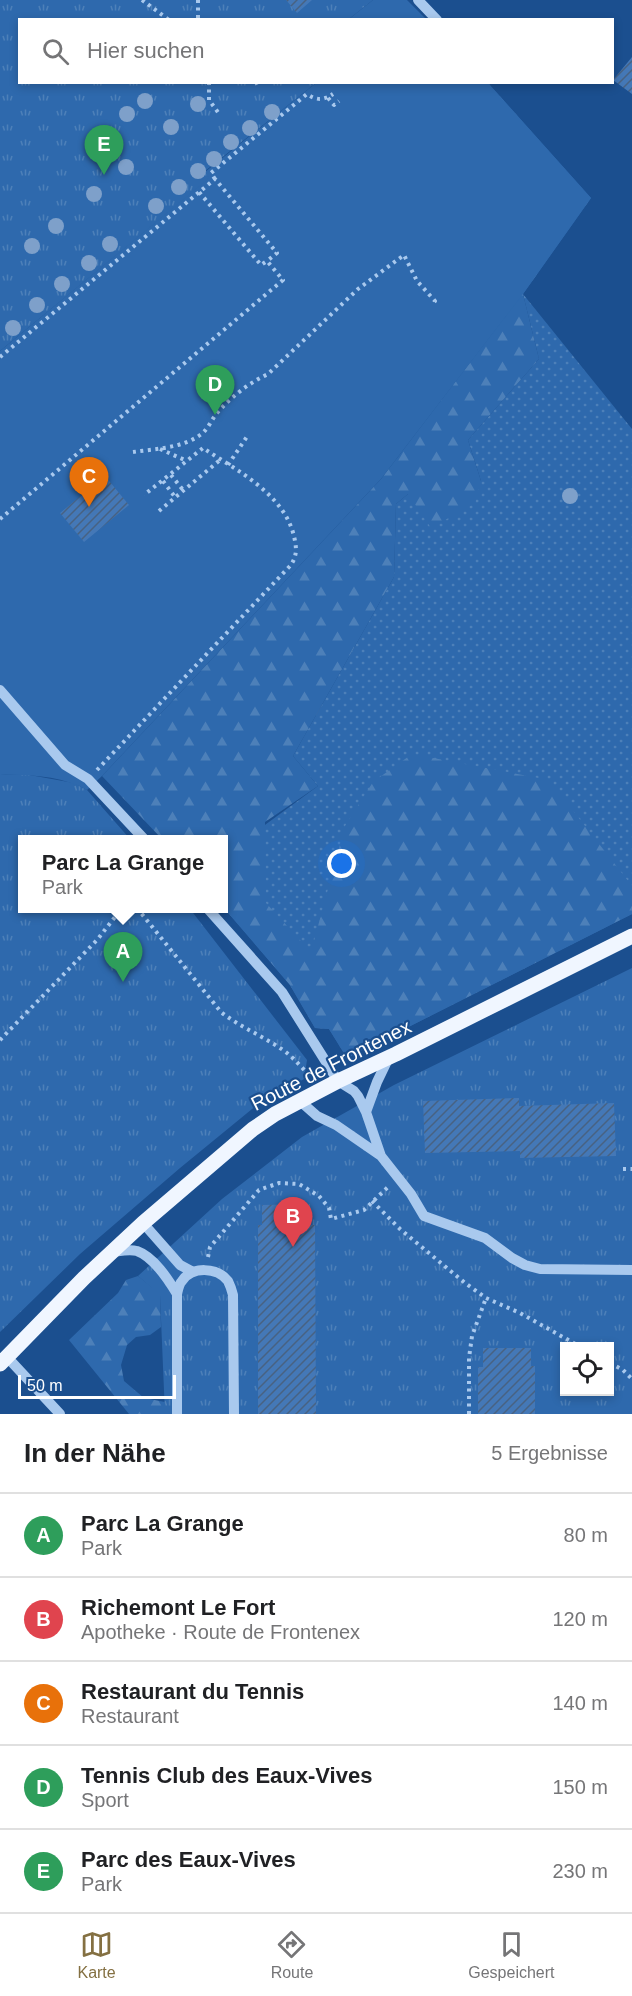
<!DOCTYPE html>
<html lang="de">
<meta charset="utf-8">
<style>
:root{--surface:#fff;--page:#f6f6f6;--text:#202124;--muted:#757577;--line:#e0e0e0;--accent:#847042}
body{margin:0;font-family:Arial,sans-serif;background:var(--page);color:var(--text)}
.controls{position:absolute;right:18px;bottom:18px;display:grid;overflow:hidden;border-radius:0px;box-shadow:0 3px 9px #0003}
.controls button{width:54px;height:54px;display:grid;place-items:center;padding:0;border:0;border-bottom:2px solid var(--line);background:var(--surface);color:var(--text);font:30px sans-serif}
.scale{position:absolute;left:18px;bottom:15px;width:158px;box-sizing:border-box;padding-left:6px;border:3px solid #fff;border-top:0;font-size:16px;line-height:21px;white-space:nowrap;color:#fff;-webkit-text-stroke:4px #1b4f8f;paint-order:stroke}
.you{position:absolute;left:342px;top:864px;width:21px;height:21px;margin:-15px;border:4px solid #fff;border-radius:50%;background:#1a73e8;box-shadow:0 0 0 9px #1a73e833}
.badge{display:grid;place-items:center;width:39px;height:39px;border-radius:50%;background:var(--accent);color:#fff;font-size:20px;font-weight:700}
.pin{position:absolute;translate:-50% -50px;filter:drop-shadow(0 2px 3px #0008)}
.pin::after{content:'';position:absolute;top:32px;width:21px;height:18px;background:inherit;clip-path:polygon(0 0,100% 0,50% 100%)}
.popup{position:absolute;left:18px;top:835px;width:210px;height:78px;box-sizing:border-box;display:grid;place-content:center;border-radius:0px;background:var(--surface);filter:drop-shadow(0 2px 4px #0005);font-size:20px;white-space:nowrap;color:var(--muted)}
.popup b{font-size:22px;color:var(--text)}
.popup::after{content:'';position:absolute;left:50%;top:100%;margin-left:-12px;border:12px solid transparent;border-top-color:var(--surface)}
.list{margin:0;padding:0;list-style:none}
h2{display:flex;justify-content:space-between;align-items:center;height:78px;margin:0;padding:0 24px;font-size:26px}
h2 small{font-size:20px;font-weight:400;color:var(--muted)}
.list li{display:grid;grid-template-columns:39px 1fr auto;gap:18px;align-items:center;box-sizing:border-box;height:84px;padding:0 24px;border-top:2px solid var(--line)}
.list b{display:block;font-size:22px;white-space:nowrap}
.list p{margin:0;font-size:20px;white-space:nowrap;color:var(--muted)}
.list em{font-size:20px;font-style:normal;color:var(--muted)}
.icon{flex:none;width:33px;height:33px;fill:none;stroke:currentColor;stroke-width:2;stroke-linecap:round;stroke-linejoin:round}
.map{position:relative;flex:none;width:632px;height:1414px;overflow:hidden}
.search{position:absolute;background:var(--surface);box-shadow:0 3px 9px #0003;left:18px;right:18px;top:18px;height:66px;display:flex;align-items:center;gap:15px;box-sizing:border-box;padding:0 21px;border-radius:0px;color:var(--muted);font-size:22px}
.sheet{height:498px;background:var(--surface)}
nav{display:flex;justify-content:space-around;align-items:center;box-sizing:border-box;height:84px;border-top:2px solid var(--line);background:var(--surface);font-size:16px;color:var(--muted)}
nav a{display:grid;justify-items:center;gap:3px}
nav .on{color:var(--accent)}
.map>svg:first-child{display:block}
</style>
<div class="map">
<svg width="632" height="1414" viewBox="0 0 632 1414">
<defs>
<pattern id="grass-dots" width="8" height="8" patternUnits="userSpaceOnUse" patternTransform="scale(1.5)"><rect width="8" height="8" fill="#2e69ad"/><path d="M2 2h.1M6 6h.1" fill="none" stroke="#4d80b9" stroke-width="1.8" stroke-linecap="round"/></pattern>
<pattern id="forest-firs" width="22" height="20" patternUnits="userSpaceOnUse" patternTransform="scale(1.5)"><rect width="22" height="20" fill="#2e69ad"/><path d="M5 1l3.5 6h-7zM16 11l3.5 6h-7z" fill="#4d80b9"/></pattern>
<pattern id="park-tufts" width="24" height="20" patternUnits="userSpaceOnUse" patternTransform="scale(1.5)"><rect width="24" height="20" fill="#2e69ad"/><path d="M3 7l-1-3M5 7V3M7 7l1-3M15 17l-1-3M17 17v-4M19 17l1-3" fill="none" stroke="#4d80b9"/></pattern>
<pattern id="building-hatch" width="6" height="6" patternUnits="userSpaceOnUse" patternTransform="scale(1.5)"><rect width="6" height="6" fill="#4478b7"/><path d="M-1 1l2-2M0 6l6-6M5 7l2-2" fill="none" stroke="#486282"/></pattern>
</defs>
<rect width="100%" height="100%" fill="#1b4f8f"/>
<path fill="url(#grass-dots)" d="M523,294L632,429V914L347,1058L329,1029L315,1028L290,985L224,908V855L318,786L293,756L394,577L396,504L408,494L481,481L468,440L539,359Z"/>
<path fill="url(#forest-firs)" d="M488,83L591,198L523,294L539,359L468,440L481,481L475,503L431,528L408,494L396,504L394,577L293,756L318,786L265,822L266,903L311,952L345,826L373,782L412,754L549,780L632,886V914L347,1058L329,1029L315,1028L290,985L224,908V840L162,839L102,776L381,479L507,314Z
M138,1276L160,1294L161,1327L150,1335L136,1337L127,1345L121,1365L124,1381L144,1398L165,1402V1414H129L69,1340L118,1293L126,1280Z"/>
<path fill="url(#park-tufts)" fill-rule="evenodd" d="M0,0H373L349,19L20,20V82L316,83L205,171L210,178L0,351Z
M24,774L74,783L87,790L130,839L22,840V908L190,909L307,1060L304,1079L258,1104L180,1168L80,1254L0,1332V775Z
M632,968V1414H165L160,1295L138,1276L222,1199L302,1137L394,1085ZM564,1346H610V1392H564Z"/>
<path fill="#2e69ad" d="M373,0H407L426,19H349Z
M316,83H488L591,198L523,294L381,479L102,776L87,790C61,776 29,774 0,775V351L209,178L205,172Z"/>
<path fill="url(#building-hatch)" d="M286,0H312L297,13Z
M632,57V94L613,80Z
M105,476L129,505L84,542L60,513Z
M519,1098V1106L614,1103L616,1156L520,1158V1151L425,1153L423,1101Z
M310,1204V1225H315L316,1414H258V1225H262V1205Z
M483,1348H531V1366H535V1414H478V1367H483Z"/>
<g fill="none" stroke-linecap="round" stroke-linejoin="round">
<path stroke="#a9c9ee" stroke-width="4" stroke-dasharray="3 4.5" stroke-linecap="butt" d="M142,0L169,20
M198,0V20
M209,82V100L220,115
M256,82L258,86
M328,98L334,105L339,101
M215,179L211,173L307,94C317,101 324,100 333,94
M0,357L215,179L277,253L267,261
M160,449L187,461
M133,452C155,449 182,448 200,435C208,430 211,420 217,413C232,396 249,383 268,374L358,289L404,255L417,281L435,301L433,303
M228,465L248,435
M171,475L183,490
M163,481L175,497
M159,511L220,460
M0,519L283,280L267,261L261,265L199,192
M97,770L289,567C296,559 297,551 295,541C287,495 239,472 203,448L144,495
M137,908L221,1012C241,1028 266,1037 287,1053C296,1060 303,1070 312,1077
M0,1040L97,940L122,908
M623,1169H632
M372,1201L400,1229L465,1283L486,1298L520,1313L579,1346
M208,1257L210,1247L259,1190L279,1183L299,1184L319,1196L329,1208L331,1219L364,1210L388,1187
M610,1363L623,1370L632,1379
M469,1414V1358L472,1336L486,1298"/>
<path stroke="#a9c9ee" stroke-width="10" d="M418,0L437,20
M0,690L65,765L88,779L145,840
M207,908L282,992L338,1081L354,1091L358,1096L366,1112L381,1156
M300,1101L317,1116L336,1125L381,1156L411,1194L424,1216L485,1238L512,1258L525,1265L540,1269L632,1270
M366,1112L377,1082L389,1057
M143,1223L180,1265L193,1272
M113,1252C121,1251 129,1249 137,1251C154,1257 168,1279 177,1294
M7,1357L60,1414
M177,1414V1294C178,1290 179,1284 182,1281C192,1266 217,1267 228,1281C230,1285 232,1291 233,1295L234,1414"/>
<path stroke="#f0f6ff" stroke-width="15" d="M0,1364L84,1278L143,1223L253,1129L275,1114L338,1081L396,1054L632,936"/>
</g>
<g fill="#7ea0ca">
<circle cx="145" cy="101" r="8"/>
<circle cx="198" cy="104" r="8"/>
<circle cx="272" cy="112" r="8"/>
<circle cx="127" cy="114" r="8"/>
<circle cx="171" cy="127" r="8"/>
<circle cx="250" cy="128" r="8"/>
<circle cx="231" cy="142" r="8"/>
<circle cx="214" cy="159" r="8"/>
<circle cx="126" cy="167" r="8"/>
<circle cx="198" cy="171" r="8"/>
<circle cx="179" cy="187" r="8"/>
<circle cx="94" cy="194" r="8"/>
<circle cx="156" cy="206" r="8"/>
<circle cx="56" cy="226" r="8"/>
<circle cx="110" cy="244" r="8"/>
<circle cx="32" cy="246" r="8"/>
<circle cx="89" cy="263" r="8"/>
<circle cx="62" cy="284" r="8"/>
<circle cx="37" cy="305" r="8"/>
<circle cx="13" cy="328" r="8"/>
<circle cx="570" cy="496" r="8"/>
</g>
<g text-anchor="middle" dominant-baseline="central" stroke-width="4.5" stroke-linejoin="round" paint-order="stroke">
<g font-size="20" fill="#fff" stroke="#1b4f8f">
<text transform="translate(331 1065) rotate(-27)">Route de Frontenex</text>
</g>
</g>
</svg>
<div class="controls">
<button><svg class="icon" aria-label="locate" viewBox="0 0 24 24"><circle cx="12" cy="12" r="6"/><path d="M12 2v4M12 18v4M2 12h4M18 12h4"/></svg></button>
</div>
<div class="scale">50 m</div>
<div class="you"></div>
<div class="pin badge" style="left:123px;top:982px;background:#2e9e5b">A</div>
<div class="popup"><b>Parc La Grange</b>Park</div>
<div class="pin badge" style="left:293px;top:1247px;background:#e0444e">B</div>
<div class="pin badge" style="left:89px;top:507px;background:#e8710a">C</div>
<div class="pin badge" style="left:215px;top:415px;background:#2e9e5b">D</div>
<div class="pin badge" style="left:104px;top:175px;background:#2e9e5b">E</div>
<div class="search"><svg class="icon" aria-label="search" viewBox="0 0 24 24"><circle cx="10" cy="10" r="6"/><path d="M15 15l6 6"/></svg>Hier suchen</div>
</div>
<section class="sheet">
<h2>In der Nähe<small>5 Ergebnisse</small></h2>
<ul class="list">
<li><span class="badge" style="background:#2e9e5b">A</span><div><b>Parc La Grange</b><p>Park</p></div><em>80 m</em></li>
<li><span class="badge" style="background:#e0444e">B</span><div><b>Richemont Le Fort</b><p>Apotheke · Route de Frontenex</p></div><em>120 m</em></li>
<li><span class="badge" style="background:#e8710a">C</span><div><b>Restaurant du Tennis</b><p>Restaurant</p></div><em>140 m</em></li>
<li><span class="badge" style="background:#2e9e5b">D</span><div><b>Tennis Club des Eaux-Vives</b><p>Sport</p></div><em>150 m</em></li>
<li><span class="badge" style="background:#2e9e5b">E</span><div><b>Parc des Eaux-Vives</b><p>Park</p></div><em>230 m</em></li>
</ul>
</section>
<nav>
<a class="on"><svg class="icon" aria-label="map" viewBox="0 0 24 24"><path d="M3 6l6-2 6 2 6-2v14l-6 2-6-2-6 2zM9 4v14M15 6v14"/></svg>Karte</a>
<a><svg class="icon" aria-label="directions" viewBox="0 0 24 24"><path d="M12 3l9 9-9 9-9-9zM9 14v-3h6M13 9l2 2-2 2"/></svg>Route</a>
<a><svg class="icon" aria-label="saved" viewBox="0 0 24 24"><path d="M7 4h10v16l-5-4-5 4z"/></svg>Gespeichert</a>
</nav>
